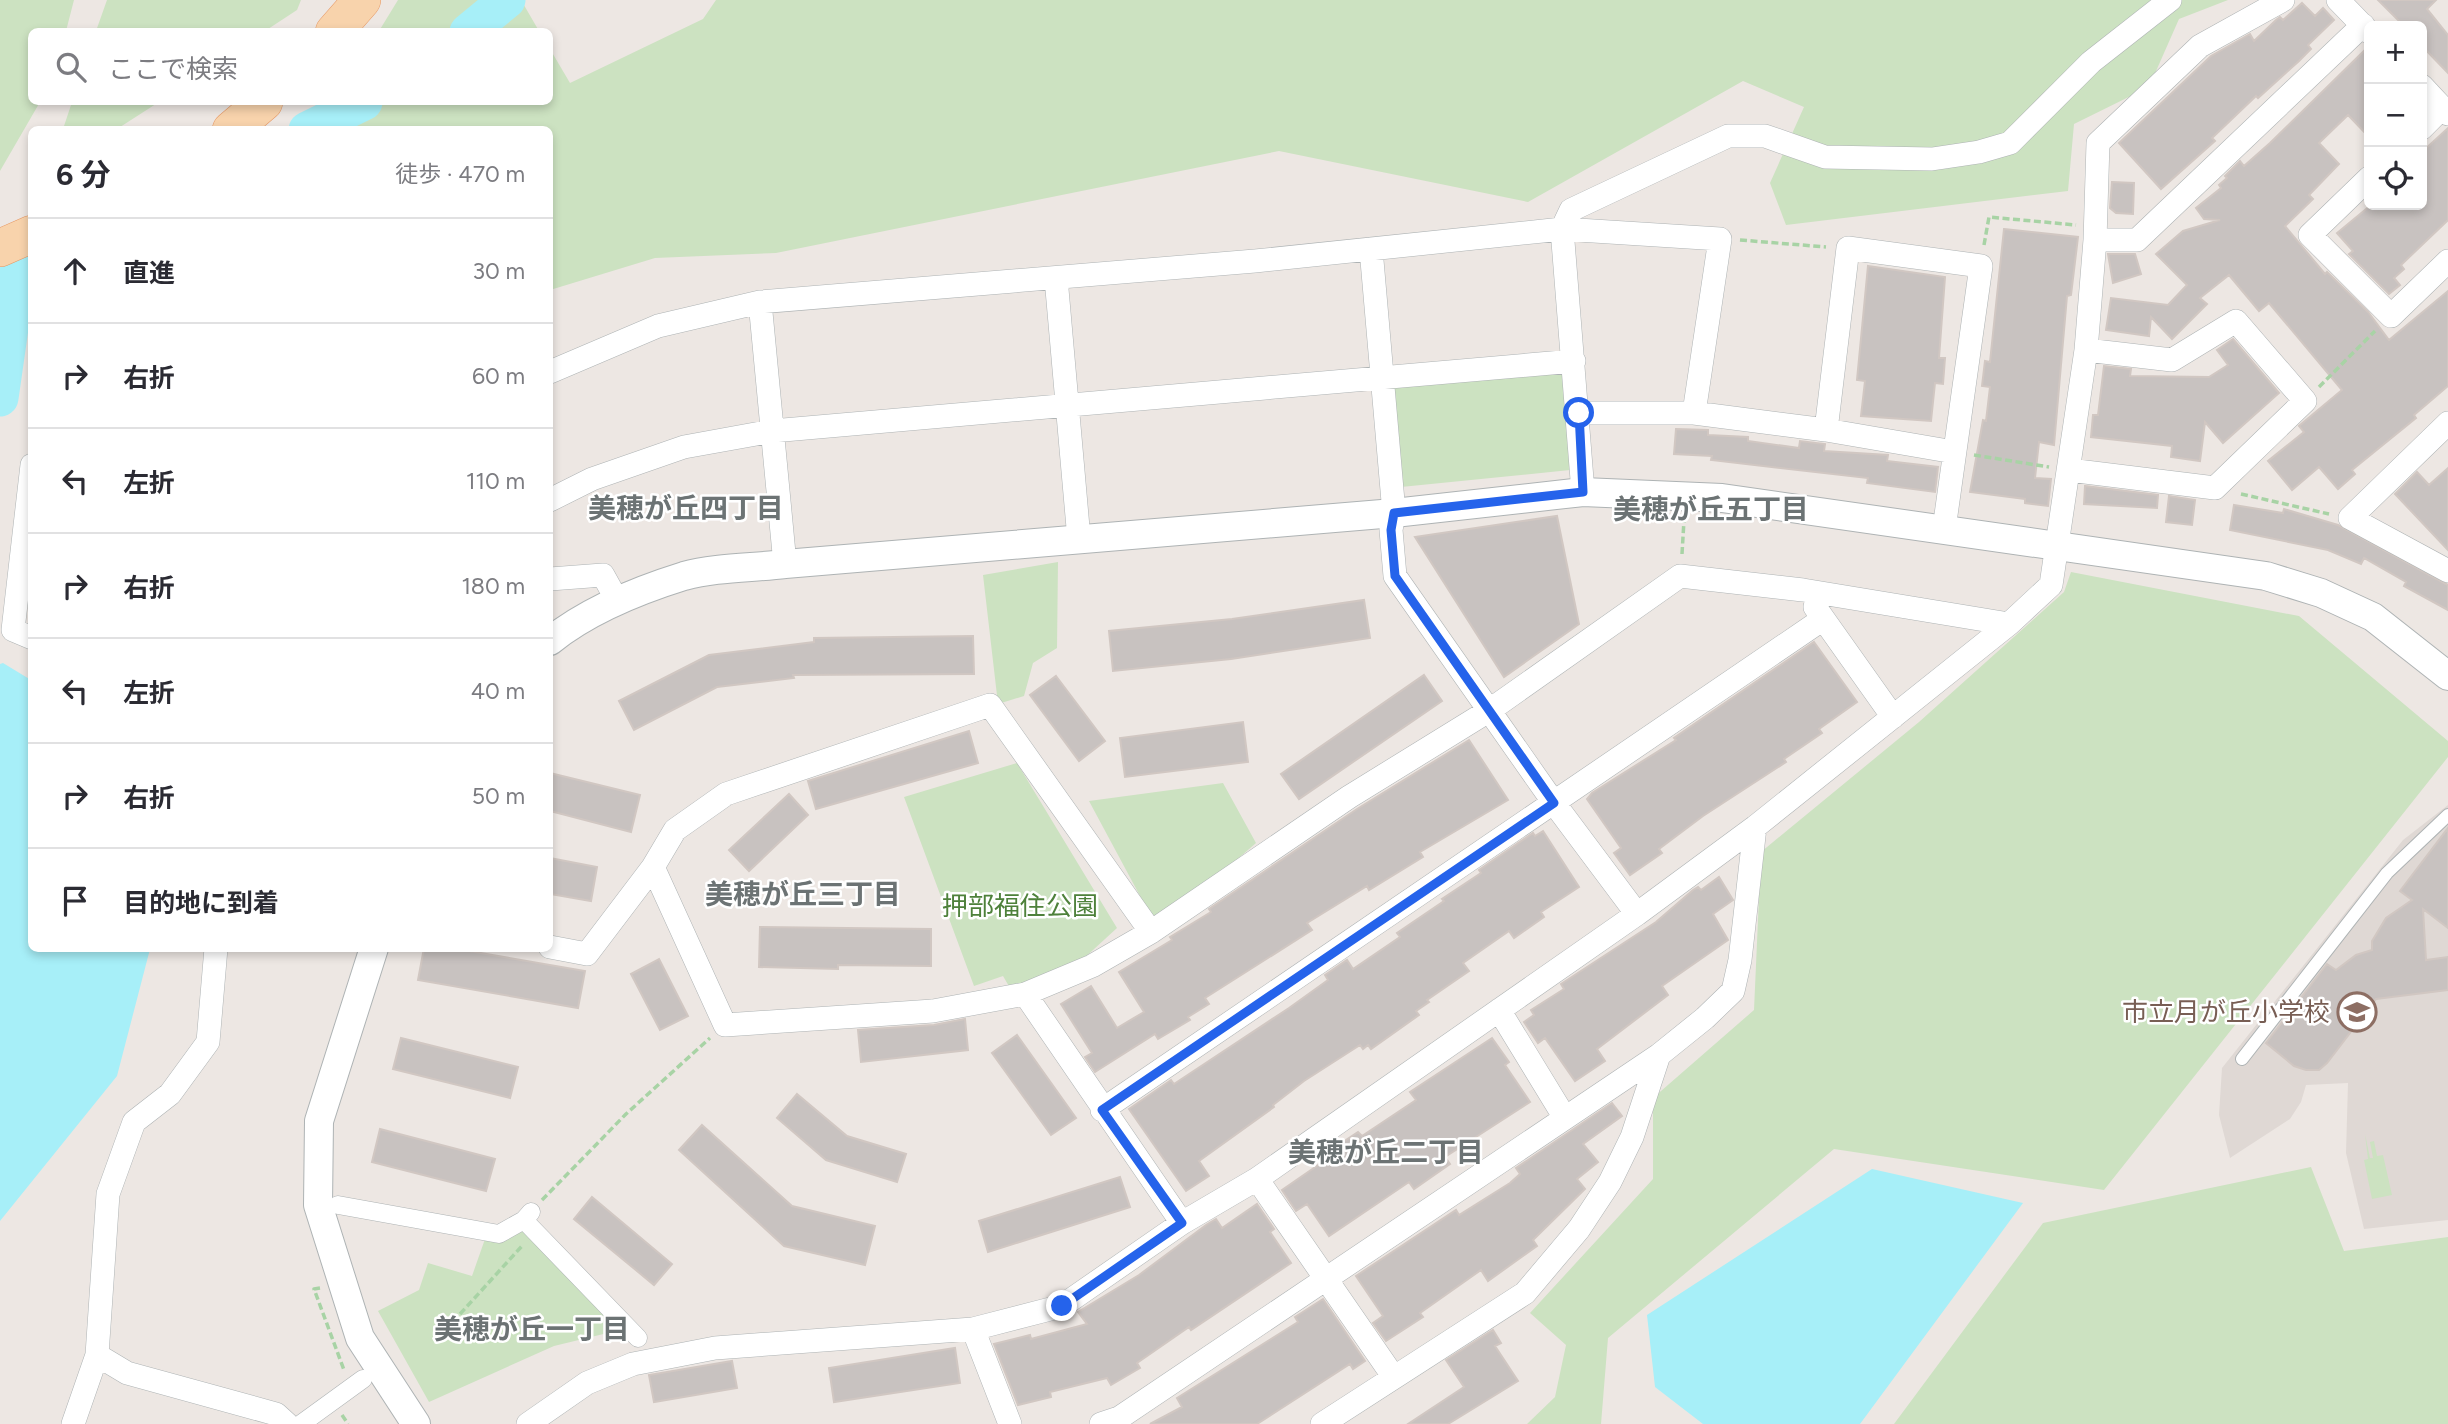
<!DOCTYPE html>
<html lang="ja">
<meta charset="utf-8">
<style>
:root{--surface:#fff;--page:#f7f7f7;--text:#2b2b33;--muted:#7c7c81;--line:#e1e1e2}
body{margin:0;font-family:Figtree,"Noto Sans JP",sans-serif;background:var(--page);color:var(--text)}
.controls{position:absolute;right:21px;top:21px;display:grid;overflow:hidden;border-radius:10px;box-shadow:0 4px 10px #0003}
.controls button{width:63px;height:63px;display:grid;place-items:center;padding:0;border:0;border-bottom:2px solid var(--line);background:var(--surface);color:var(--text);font:35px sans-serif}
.stop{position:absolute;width:21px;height:21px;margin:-16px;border:5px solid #2563eb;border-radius:50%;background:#fff}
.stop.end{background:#2563eb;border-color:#fff;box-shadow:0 2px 7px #0008}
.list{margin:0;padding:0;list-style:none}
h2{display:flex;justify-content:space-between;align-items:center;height:91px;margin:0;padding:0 28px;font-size:30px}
h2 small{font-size:23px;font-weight:400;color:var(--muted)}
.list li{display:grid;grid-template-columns:46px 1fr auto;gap:21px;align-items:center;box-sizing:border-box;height:105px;padding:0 28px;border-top:2px solid var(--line)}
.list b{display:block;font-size:26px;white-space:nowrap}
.list em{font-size:23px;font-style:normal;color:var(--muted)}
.icon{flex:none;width:38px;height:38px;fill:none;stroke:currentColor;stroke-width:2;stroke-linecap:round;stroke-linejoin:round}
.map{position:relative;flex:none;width:2448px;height:1424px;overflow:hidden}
.search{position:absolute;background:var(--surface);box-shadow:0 4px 10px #0003;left:28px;top:28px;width:525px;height:77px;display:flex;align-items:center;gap:18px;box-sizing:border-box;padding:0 24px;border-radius:10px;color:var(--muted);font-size:26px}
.panel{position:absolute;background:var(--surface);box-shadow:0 4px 10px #0003;left:28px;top:126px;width:525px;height:826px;border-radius:10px}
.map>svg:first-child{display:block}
</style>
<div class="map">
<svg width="2448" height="1424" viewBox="0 0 2448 1424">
<rect width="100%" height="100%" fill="#ede7e3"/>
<path fill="#dfd8d4" d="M2448,805V1220L2364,1229L2346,1153L2348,1083L2306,1085L2301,1102L2290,1119L2230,1158L2219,1115L2222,1068L2403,840Z"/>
<path fill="#cce2c1" d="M0,0H74L66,31L32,32V102H40L0,171Z
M107,0H301L297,10L265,31H96Z
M398,0H521L539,31H379Z
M716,0H2228L2179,19L2149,87L2074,124L2068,191L1786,225L1770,183L1804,107L1743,81L1528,202L1279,151L776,253L655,258L550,290V130H308L328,102H550V49L570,83L703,19Z
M72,102H159L117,129H63Z
M1563,363L1570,470L1401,487L1390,384Z
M1058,562L1057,648L1033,663L1024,696L998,704L983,575Z
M2071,572L2299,616L2448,741V757L2104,1190L1834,1149L1608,1338L1601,1424H1527L1555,1397L1566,1345L1530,1313L1653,1179V1098L1754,1010L1761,852L1919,722L2064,592Z
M1017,763L1117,928L1081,961L1010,988L1003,976L974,986L904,797Z
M1223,783L1256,843L1210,883L1154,922L1089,801Z
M2365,1134L2370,1158H2373L2370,1142L2374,1141L2377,1156L2383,1155L2392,1195L2372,1199L2364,1160L2368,1159Z
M2311,1167L2344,1251L2448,1237V1424H1894L2043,1223Z
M514,1218L624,1329L554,1346L429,1402L378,1311L419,1290L428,1263L472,1276L485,1239Z"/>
<path fill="#a7eff8" d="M3,663L31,680L32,948L150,949L117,1076L0,1221V664Z
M1872,1169L2023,1203L1860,1424H1703L1655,1387L1647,1315Z"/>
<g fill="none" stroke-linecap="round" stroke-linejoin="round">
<path stroke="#a7eff8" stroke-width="37" d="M468,32L507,0
M307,130L364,102
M0,398L18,272L32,265"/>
</g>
<path fill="#c8c2c0" stroke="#d1c7c2" stroke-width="2" d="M2378,0H2436L2427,9L2448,35V73L2422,46V26H2404Z
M2302,3L2315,16L2323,8L2334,20L2308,45L2311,49L2299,61L2258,98L2256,96L2212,138L2215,141L2161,189L2119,143L2211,56L2250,34L2254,41L2276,20L2280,17L2283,20Z
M2369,46V137L2348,115L2319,143L2339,164L2309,195L2313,199L2285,226L2325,274L2327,272L2368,312L2389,340L2448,291V386L2414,415L2416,418L2352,470L2355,474L2338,489L2319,467L2292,490L2268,461L2304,432L2299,426L2342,390L2269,303L2259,311L2229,275L2200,298L2207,304L2172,339L2151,317L2149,336L2106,330L2111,298L2168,305L2187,285L2156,254L2183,231L2220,220L2204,219L2196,208L2221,188L2219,185L2227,178L2225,176L2240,161L2244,166L2270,143Z
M2448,128V220L2401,265L2404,269L2394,278L2400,285L2389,294L2349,254L2353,251L2337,233L2371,205H2422V152Z
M2112,182L2134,183L2133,214L2116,213L2110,208Z
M2004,229L2078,237L2071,295L2067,296L2054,445L2039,442L2035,478L2051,479L2048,506L2025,503V499L1970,492L1983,420L1986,421L1990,387L1982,386L1985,361L1990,362Z
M2108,254H2135L2141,274L2113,283Z
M1868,266L1945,277L1939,358H1945L1943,384L1935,383L1931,421L1861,416L1865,381L1857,380Z
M2233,339L2279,393L2223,443L2205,422L2200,461L2171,457L2172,446L2091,437L2093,415H2098L2104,366L2131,369L2130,376L2209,377L2228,365L2217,350Z
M1676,429L1708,430V435L1748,437V441L1799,448L1800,441L1825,444L1824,451L1888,455L1887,461L1938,467L1935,492L1867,483L1868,478L1711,460L1712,456L1674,454Z
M2448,468V550L2395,494L2417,472L2429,485Z
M2085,486L2158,495L2157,508L2084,504Z
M2169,496L2195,500L2192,525L2166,522Z
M2234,505L2283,513L2284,509L2338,525L2448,585V610L2404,586L2406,582L2364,558L2361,564L2328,550L2230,530Z
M1557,516L1579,624L1504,677L1415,537Z
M1364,600L1370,638L1231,659L1113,671L1109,631L1232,619Z
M973,636L974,674L793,675L794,678L717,687L634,730L619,701L709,655L814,642V638Z
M1814,642L1857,702L1819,729L1822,733L1784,759L1786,762L1703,816L1659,849L1662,853L1630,875L1614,853L1621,848L1587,799L1592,793L1676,740L1674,738Z
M1424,675L1442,701L1299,799L1281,774Z
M1056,676L1105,741L1079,761L1030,695Z
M1243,722L1248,762L1125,777L1120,738Z
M969,731L978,763L816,809L808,781Z
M1469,740L1508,800L1420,852L1423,857L1369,890L1367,886L1307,923L1312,930L1205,998L1209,1004L1188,1017L1190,1020L1158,1039L1155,1034L1095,1072L1085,1057L1092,1053L1061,1004L1091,986L1117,1028L1144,1012L1119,972L1172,940L1170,937L1211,912L1209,909L1357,809Z
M550,773L640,795L631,832L550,811Z
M789,794L808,815L749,871L729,850Z
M2448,828V928L2423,909L2426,960L2448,957V990L2376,999L2327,1063L2319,1070H2306L2294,1066L2266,1043L2327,964L2336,970L2356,955L2372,950V941L2386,918L2412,900L2400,891Z
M1543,831L1579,887L1541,912L1544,917L1514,938L1509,931L1463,963L1469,971L1427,1000L1429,1002L1416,1011L1419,1015L1371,1049L1368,1045L1363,1049L1360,1045L1304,1081L1273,1105L1274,1107L1199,1161L1209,1176L1186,1191L1129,1109L1171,1080L1174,1084L1289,1008L1328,980L1325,975L1347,960L1353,969L1400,937L1397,933L1444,901L1442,899L1481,873L1479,870L1533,833L1535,836Z
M550,858L597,867L591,901L550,894Z
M1719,877L1733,900L1713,914L1728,940L1662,986L1668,995L1597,1049L1605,1061L1575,1081L1545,1038L1538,1043L1524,1022L1534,1015L1531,1010L1564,989L1561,984L1656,922L1693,890L1698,887L1701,890Z
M760,927L931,929V966L838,965V969L759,967Z
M424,948H452L585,971L578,1008L418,980Z
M659,959L688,1016L660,1030L631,974Z
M965,1019L968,1050L861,1062L858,1030L934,1025Z
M1017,1035L1076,1118L1051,1135L992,1053Z
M401,1038L518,1067L510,1098L393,1069Z
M1492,1038L1509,1062L1505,1065L1530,1102L1445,1157L1450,1164L1414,1189L1409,1182L1329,1236L1307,1204L1296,1211L1282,1190L1337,1152L1334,1148L1358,1132L1362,1136L1416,1100L1410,1092Z
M797,1094L847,1136L906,1154L897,1182L826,1160L777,1118Z
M1612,1103L1622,1116L1583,1144L1598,1162L1577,1179L1585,1189L1533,1240L1537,1246L1488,1281L1481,1270L1420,1313L1423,1317L1386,1341L1373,1323L1383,1316L1356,1276L1456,1210L1459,1215L1510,1183L1520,1174L1516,1168Z
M702,1125L792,1206L875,1226L865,1265L784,1246L679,1150Z
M380,1129L495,1159L486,1191L372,1162Z
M1120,1177L1130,1207L988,1252L979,1221Z
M592,1197L672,1264L654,1285L574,1219Z
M1257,1204L1274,1229L1270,1232L1291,1263L1191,1330L1189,1327L1137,1363L1140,1368L1111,1385L1107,1378L1050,1392L1051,1397L1018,1405L994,1344L1030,1335L1031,1339L1087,1324L1078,1312L1139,1275L1206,1225L1216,1219L1222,1228Z
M1323,1299L1365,1361L1353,1369L1350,1364L1257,1424H1150L1182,1407L1177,1398L1298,1322L1295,1317Z
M1493,1330L1501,1343L1495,1346L1518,1381L1448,1424H1408L1464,1387L1446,1360Z
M955,1348L960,1383L834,1402L829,1368Z
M732,1361L737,1388L654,1402L649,1375Z"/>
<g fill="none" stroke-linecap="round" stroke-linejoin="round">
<g stroke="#aeb3b4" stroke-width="14">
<path id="service" d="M2242,1059L2387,873L2448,815"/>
</g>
<g stroke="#aeb3b4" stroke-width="19">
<path id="pedestrian" d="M338,1205L499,1234L524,1220
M531,1212L524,1220L638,1338
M301,1424L363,1379"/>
</g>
<g stroke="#aeb3b4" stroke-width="24">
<path id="minor" d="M2338,0L2369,32
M2422,86L2448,114
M2422,128L2442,108
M2369,178L2310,235L2391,316L2448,261
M2095,240H2137L2363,25
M1371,249L1394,513L1391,530L1395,576L1554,803L1637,914
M1056,278L1079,539
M760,302L785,564
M550,372L658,326L760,302L1255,261L1562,229L1571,210L1728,136H1765L1825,157L1932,159L1979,152L2010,143L2091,62L2170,0
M1579,413H1694
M2448,423L2350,518L2448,571
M1826,430L1848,248L1981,266L1944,529
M32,465L13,630L32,638
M2069,470L2215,488L2305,401L2236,321L2172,360L2086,350
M1583,492L1562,229L1720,239L1694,413L1826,430L1954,452
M550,500L592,479L684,447L772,431L1574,361
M550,579L603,575L618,602
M1815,607L1893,717
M1151,932L990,705L726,794L675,830L653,867L725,1025L933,1011L1025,994L1092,966L1151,932L1349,797L1490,710L1680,576L1803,590L2009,624
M550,947L587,954L653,867
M1025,994L1182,1223
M1499,1010L1565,1118
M1102,1110L1823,619
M1257,1179L1393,1376
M973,1329L1010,1424
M97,1355L127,1373L276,1414L287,1424
M73,1424L97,1355L108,1194L134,1122L170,1094L208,1042L216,948
M528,1424L587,1383L633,1364L715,1348L973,1329L1062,1306L1182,1223L1257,1179L1637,914L1755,827L2009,624L2051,585L2086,350L2095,240L2098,143L2200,46L2283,0
M1101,1424L1119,1418L1659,1055
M1322,1424L1525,1293L1579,1229L1610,1182L1632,1137L1659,1055L1705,1018L1733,991L1740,960L1755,827"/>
</g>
<g stroke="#aeb3b4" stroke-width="30">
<path id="tertiary" d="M550,641C587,611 639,590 684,576C716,567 753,568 785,564L1394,513L1583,492L1722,498L2266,576L2321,593L2373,617L2448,676
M374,948L319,1121L318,1205L360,1338L416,1424"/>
</g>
<g stroke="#e69763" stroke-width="38">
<path id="primary" d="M334,32L362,0
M231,130L264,102
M0,248L32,234"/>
</g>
<path stroke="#a8d3a5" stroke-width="3.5" stroke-dasharray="7 3.5" stroke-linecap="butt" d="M1740,240L1826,247
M1984,245L1989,217L2076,225
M2319,387L2375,331
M1974,455L2049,467
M2241,494L2329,514
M1682,554L1684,520
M542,1200L626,1114L710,1038
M320,1288L314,1289L344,1370
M460,1314L522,1246
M342,1415L348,1424"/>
<use href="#service" stroke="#fff" stroke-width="12"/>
<use href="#pedestrian" stroke="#fff" stroke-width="18"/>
<use href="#minor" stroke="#fff" stroke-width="23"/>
<use href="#tertiary" stroke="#fff" stroke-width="28"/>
<use href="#primary" stroke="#f8d3ac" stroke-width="37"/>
</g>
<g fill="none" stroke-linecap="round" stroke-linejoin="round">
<path stroke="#2563eb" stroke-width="9" d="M1062,1306L1182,1223L1102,1110L1554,803L1395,576L1391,530L1394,513L1583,492L1579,413"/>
</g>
<defs>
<g id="school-ring" transform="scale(2.0125)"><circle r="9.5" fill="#fff" stroke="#8d6e63" stroke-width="1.5"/><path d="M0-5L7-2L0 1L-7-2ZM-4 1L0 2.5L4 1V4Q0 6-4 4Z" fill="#8d6e63"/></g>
</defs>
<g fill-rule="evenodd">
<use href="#school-ring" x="2357" y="1012"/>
</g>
<g text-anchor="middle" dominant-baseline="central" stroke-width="5" stroke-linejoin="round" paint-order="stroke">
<g font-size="26" fill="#4e813b" stroke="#fff">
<text x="1020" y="906">押部福住公園</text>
</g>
<g font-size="26" fill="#785e54" stroke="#fff" text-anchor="end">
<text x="2330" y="1012">市立月が丘小学校</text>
</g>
<g font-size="28" font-weight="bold" fill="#6c7374" stroke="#fff">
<text x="686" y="508">美穂が丘四丁目</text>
<text x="1711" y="509">美穂が丘五丁目</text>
<text x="803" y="894">美穂が丘三丁目</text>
<text x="1386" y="1152">美穂が丘二丁目</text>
<text x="532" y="1329">美穂が丘一丁目</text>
</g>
</g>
</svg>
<div class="controls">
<button>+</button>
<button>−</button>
<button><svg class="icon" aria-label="locate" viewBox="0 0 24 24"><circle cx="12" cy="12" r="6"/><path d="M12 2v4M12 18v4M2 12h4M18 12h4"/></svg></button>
</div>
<div class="stop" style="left:1579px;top:413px"></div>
<div class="stop end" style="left:1062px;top:1306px"></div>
<div class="search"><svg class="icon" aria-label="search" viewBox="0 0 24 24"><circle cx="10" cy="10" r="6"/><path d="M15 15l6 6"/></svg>ここで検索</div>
<section class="panel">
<h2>6 分<small>徒歩 · 470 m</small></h2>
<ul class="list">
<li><svg class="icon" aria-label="ahead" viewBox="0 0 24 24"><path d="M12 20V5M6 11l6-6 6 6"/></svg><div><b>直進</b></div><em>30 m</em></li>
<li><svg class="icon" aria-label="right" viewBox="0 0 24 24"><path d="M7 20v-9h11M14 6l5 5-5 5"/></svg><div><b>右折</b></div><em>60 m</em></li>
<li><svg class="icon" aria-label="left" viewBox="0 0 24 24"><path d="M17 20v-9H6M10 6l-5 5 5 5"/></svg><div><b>左折</b></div><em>110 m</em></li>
<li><svg class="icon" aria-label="right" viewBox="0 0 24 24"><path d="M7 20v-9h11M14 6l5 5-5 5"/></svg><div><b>右折</b></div><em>180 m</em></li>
<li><svg class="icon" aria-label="left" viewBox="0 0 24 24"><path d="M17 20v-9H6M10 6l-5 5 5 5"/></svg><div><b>左折</b></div><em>40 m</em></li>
<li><svg class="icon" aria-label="right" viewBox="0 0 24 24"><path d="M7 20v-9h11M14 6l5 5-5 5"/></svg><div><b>右折</b></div><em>50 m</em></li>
<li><svg class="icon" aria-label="arrive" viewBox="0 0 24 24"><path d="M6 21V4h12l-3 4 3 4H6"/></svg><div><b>目的地に到着</b></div></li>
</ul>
</section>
</div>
